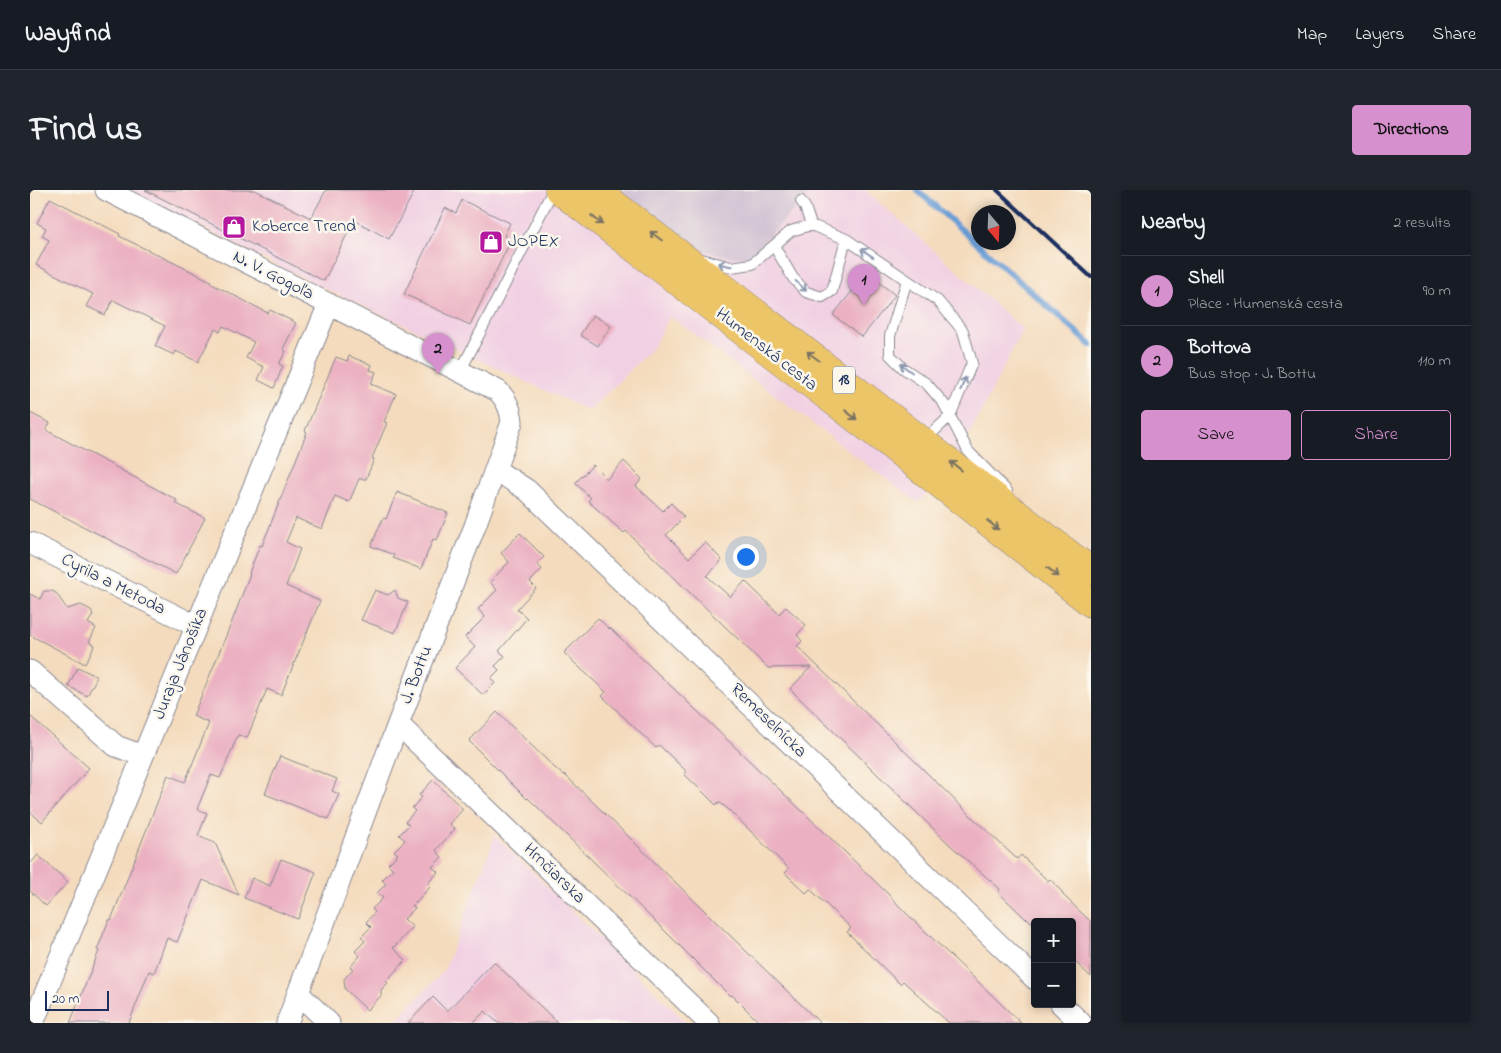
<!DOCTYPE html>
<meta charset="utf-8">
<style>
:root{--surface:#171b24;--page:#20242c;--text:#f1f3f6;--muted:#9ea1a6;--line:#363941;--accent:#d690ce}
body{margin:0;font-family:"Indie Flower",sans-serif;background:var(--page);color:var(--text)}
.controls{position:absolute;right:15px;bottom:15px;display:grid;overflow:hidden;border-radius:5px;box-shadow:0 2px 8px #0003}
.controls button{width:45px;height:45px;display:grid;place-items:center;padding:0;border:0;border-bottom:1px solid var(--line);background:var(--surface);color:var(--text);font:25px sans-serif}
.compass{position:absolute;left:941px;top:15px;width:45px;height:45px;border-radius:50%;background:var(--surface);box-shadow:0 2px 8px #0003;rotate:161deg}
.scale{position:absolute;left:15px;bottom:12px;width:64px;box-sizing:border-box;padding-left:5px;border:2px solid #1b2f5e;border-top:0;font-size:14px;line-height:18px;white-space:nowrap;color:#1b2f5e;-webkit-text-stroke:4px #fbf7ec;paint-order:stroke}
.you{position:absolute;left:715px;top:366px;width:18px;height:18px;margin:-12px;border:4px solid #fff;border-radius:50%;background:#1a73e8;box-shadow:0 0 0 8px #1a73e833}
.badge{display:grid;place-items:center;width:32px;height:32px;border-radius:50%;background:var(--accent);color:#111;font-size:16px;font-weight:700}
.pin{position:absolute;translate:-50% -41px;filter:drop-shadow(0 1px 2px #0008)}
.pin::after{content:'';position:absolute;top:26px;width:18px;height:15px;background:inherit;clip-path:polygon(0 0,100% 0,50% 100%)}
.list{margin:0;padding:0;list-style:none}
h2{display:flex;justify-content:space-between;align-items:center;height:65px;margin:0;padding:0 20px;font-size:21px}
h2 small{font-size:16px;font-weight:400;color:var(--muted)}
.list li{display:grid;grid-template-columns:32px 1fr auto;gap:15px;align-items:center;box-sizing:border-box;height:70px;padding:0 20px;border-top:1px solid var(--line)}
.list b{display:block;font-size:19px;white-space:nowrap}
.list p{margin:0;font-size:16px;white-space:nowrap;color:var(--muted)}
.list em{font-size:16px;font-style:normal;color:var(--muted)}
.actions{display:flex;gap:10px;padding:15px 20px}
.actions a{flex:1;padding:11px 0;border:1px solid var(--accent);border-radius:5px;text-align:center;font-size:18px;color:var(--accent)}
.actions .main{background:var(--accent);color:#111}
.map{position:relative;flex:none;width:1061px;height:833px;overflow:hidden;border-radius:5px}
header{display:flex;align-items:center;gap:30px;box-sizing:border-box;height:70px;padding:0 25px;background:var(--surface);border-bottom:1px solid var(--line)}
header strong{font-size:24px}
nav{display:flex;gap:28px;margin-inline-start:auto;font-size:18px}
.intro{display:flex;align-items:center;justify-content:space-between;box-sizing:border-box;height:120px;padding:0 30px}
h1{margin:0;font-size:35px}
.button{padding:12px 22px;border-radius:5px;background:var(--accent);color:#111;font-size:18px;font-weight:700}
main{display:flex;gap:30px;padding:0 30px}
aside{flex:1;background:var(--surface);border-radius:5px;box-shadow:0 2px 8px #0003}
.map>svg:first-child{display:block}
</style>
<header>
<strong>Wayfind</strong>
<nav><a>Map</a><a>Layers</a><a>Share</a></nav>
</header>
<div class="intro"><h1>Find us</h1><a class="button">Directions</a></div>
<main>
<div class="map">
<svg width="1061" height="833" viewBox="0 0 1061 833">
<rect width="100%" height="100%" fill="#fbf7ec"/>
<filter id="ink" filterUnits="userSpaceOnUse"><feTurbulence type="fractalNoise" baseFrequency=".02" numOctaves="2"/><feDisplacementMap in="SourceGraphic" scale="10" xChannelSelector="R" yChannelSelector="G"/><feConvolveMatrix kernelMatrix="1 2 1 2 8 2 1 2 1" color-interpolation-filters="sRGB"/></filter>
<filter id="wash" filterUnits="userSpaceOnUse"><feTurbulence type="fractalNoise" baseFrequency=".0096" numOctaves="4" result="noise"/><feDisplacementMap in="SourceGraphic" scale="20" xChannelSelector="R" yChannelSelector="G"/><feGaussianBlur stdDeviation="1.12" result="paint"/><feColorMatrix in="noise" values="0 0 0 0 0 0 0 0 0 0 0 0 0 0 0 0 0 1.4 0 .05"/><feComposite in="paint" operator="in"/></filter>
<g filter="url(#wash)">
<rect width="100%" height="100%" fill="#f4dbbd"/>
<path fill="#f1d0e3" d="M100,0H582L723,65L782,0H835L993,139L929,265L888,313L640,126L623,157L559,221L254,79Z
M465,646L657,833H363L414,781Z"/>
<path fill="#cebed1" d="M582,0H782L722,65L703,68L662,58Z"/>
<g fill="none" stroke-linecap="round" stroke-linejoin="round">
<path stroke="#6a9ed6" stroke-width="6" d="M887,0L1061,155"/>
</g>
<g id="blocks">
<path fill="#ebb1c2" d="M115,0H225L281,28L296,0H385L359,49L324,30L294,91Z
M20,8L90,44L89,46L181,91L180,93L238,123L240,120L266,133L253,159L256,161L249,174L253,176L244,198L228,190L234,177L216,168L224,152L193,136L190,142L185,139L168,172L146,161L144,165L125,156L135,136L83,110L75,125L56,116L63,104L6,75L19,50L12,46L16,38L7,33Z
M432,10L480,33L474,46L481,50L440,135L374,104L415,18L426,23Z
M837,83L865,105L832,147L803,125Z
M563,125L581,136L568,156L550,145Z
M319,166L342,175L340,180L346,182L341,194L366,204L354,232L357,233L342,268L344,269L336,289H329L319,312L305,306L292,339L266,328L256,352L270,359L256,396L290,411L251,505L237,499L217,548L208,545L190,588L181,585L167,619L177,623L168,646L185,653L209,705L173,690L147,752L137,748L124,783L119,781L99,833H40L69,761L67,760L79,730H81L138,585L155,592L179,533L163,526L203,429L220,384L219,383L230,355L232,356L277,242L275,241L306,167L317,171Z
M0,223L20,233L16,240L147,310L145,313L175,328L146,384L0,309Z
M594,271L612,289L606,296L633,321L641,313L654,327L636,345L659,368L675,352L692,370L677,386L700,407L715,391L749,424L756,417L776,435L767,445L772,451L767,456L941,626L987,669L991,665L1018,691L1020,689L1033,703L1032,704L1061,732V787L1042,769V732H1001L997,728L996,729L968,702L970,699L920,655L760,499L781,477L738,478L596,341L594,343L558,311L561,308L545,293L563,275L577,289Z
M367,302L418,323L407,350L403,349L391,379L363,368L364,365L341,356L353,328L356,329Z
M490,343L514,367L507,374L512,379L500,392L506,398L487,419L497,428L469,461L475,466L465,476L469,480L461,488L465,493L453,505L425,478L445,457L435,447L455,427L448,419L467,400L460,392L479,372L471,363Z
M345,400L358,405L365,400L368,408L378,412L365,443L331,430Z
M14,401H22L26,403L37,419L51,415L61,420L63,425L58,433L66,438L59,452L65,455L55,474L0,445V404L10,409Z
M568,428L579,439L580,438L815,662L856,702L875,722L991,833H919L873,791L870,794L817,742L821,738L780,699L776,703L755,683L759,679L698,619L689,612L686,615L675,604L654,584L657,582L629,555L626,558L572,506L576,502L534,463Z
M48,477L67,487L57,506L38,496Z
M467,522L525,578L533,585L534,584L790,833H730L702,805L700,806L634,740L498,608L497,609L439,551Z
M0,526L59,578L12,632L0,622Z
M250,566L307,589L302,601L309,604L298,629L235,604Z
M403,590L433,619L420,634L425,639L406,660L412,667L402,677L408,682L398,693L401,696L382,716L385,718L374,729L383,737L363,758L376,770L356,791L358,793L351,800V806L337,820L315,799L314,789L323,779L320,777L330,766L325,761L335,751L331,747L341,737L336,732L345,722L342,719L353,708L347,703L356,694L352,690L363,679L358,674L368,664L364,661L375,650L369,645L379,635L375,632L385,621L382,618L392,607L389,605Z
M8,665L38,692L16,716L0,701V674Z
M251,669L286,682L268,729L214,708L222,688L240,696Z
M464,772L528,833H468L455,821L443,833H378L403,807L417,821Z"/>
</g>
</g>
<g filter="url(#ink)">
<use href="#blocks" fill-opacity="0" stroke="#88858e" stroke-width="1"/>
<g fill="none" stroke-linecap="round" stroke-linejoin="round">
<g stroke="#88858e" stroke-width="12">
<path id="service" d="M771,11L775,17L781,35
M744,56L763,88L776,102L792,107L802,101L816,49
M668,68L701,77L722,74L761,41L781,35L816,49L908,111L933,141L942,173L920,226L938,261L977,301
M877,90L860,146V165L873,178L897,194L914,214L920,226L895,250
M430,182L523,0"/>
</g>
<g stroke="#88858e" stroke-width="23">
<path id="minor" d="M76,0L468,201C477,210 481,219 482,232L445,336L368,534L257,833
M466,280L497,300L1005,789
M0,353L166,436
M0,481L86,556L113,566
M368,534L679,833
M268,803L299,833
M1031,814L1051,833
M3,833L299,114"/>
</g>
<g stroke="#88858e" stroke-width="29">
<path id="primary" d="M529,0L854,250L1061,413
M566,0L1061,381"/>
</g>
<use href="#service" stroke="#fff" stroke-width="10"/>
<use href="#minor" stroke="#fff" stroke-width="21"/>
<use href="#primary" stroke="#edc569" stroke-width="28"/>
<path stroke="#1b2f5e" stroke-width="4" d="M967,0L1061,87"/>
</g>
<defs><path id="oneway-shaft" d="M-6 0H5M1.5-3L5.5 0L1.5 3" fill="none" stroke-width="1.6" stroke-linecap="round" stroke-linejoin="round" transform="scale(1.25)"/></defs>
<g stroke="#797263">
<use href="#oneway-shaft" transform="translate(567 30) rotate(38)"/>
<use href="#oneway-shaft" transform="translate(626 46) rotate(-143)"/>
<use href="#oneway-shaft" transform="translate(783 166) rotate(-143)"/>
<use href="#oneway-shaft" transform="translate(821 225) rotate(38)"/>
<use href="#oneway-shaft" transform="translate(926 276) rotate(-142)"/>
<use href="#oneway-shaft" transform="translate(963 335) rotate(38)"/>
<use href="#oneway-shaft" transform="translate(1023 382) rotate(38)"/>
</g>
<g stroke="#8d97ae">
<use href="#oneway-shaft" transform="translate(837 63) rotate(-146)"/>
<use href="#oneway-shaft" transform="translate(695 75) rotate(-168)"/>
<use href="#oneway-shaft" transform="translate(771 96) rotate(43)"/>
<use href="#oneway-shaft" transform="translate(876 178) rotate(-143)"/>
<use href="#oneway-shaft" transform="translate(933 194) rotate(-68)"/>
</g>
</g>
<defs>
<g id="shop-square" transform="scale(1.25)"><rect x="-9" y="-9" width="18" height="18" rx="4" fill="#b5179e" stroke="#fbf7ec"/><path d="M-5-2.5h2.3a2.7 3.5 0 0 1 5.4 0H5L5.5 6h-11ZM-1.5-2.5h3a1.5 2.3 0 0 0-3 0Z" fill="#fff"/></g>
</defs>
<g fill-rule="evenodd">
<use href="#shop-square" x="204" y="37"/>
<use href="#shop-square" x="461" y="52"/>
</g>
<g text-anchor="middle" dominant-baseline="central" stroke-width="5" stroke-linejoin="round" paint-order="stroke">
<rect fill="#fbf7ec" stroke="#5e6b89" stroke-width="1" x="803" y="176.5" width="22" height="27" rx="4"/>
<g font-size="16" font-weight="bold" fill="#1b2f5e">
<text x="814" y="190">18</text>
</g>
<g font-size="18" fill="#1b2f5e" stroke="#fbf7ec" text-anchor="start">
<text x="222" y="37">Koberce Trend</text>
<text x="478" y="52">JOPEX</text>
</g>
<g font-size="18" fill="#1b2f5e" stroke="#fbf7ec">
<text transform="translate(243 86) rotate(27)">N. V. Gogoľa</text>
<text transform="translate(736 160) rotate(38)">Humenská cesta</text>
<text transform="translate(83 395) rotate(27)">Cyrila a Metoda</text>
<text transform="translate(151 474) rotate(-68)">Juraja Jánošíka</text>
<text transform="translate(387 485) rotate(-69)">J. Bottu</text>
<text transform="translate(738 531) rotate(44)">Remeselnícka</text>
<text transform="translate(524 684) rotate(44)">Hrnčiarska</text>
</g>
</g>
</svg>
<div class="controls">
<button>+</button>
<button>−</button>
</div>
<svg class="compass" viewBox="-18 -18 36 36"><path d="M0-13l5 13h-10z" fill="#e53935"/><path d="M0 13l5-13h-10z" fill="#9ea1a6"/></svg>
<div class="scale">20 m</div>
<div class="you"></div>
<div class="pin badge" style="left:834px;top:115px">1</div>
<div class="pin badge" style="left:408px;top:184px">2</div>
</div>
<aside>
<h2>Nearby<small>2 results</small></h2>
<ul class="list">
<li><span class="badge">1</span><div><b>Shell</b><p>Place · Humenská cesta</p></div><em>90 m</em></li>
<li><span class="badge">2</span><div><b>Bottova</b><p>Bus stop · J. Bottu</p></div><em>110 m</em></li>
</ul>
<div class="actions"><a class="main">Save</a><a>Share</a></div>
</aside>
</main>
